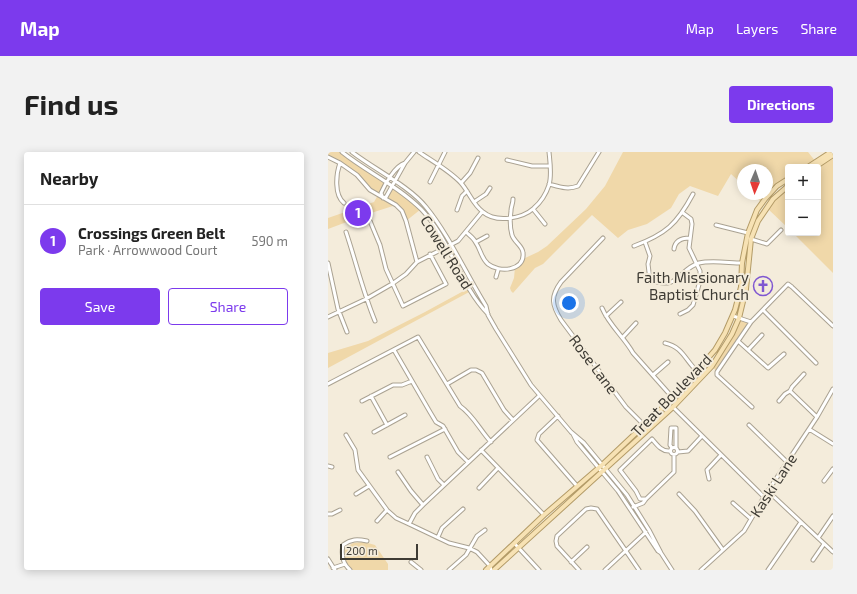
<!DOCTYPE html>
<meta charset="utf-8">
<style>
:root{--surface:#fff;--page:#f2f2f2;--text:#222;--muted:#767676;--line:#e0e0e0;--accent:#7c3aed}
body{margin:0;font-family:"Exo 2",sans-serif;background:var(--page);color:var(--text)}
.controls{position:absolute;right:12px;top:12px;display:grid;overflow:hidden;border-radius:4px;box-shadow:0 2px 10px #0003}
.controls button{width:36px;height:36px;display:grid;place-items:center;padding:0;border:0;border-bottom:1px solid var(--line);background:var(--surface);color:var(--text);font:20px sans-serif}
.compass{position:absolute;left:409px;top:12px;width:36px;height:36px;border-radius:50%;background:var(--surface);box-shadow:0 2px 10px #0003;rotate:182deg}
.scale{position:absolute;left:12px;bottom:10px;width:78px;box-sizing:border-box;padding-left:4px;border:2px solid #3e3b34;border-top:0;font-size:11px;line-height:14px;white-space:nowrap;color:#3e3b34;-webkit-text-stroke:3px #f4ecdb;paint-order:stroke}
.you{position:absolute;left:241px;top:151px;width:14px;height:14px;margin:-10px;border:3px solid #fff;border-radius:50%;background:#1a73e8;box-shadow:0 0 0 6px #1a73e833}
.badge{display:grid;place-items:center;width:26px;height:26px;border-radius:50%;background:var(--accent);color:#fff;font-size:13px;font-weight:700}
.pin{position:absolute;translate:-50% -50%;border:2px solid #fff;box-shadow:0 1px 4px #0006}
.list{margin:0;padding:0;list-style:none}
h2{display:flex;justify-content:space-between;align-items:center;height:52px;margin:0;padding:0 16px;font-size:17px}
h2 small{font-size:13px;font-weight:400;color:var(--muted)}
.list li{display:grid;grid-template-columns:26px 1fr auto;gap:12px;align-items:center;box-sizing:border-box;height:72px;padding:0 16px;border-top:1px solid var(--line)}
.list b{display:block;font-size:15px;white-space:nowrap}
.list p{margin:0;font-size:13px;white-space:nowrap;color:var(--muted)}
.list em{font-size:13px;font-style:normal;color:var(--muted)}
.actions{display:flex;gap:8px;padding:12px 16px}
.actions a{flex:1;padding:9px 0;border:1px solid var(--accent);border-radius:4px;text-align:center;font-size:14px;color:var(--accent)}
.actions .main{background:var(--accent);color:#fff}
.map{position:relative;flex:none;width:505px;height:418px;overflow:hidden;border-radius:4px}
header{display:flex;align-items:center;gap:24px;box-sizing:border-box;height:56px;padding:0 20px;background:var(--accent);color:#fff}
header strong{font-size:19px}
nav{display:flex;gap:22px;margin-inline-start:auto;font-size:14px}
.intro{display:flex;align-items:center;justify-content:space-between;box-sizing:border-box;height:96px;padding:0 24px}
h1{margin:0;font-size:28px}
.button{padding:10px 18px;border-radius:4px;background:var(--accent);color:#fff;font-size:14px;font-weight:700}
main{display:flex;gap:24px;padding:0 24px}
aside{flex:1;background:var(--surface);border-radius:4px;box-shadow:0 2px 10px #0003}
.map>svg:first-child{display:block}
</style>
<header>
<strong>Map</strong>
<nav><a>Map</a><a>Layers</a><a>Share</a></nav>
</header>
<div class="intro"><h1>Find us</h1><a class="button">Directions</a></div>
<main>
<aside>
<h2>Nearby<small></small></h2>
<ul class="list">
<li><span class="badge">1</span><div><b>Crossings Green Belt</b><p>Park · Arrowwood Court</p></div><em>590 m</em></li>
</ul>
<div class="actions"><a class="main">Save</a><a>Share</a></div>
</aside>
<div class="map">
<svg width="505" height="418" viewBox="0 0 505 418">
<rect width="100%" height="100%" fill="#f4ecdb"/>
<path fill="#f0d8a9" d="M0,0H14L58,31L53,41L55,45H58L64,35L93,57L78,69L74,59L68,53L40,62L0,77V66L46,50L50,43L29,23L0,5Z
M295,0H480L488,10L480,15H460V27L449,34L434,51L425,42H439V18H415V33L403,22L390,44L362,34L351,42L343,56L319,72L300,78L290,86L264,63L215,112L207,116L185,141L183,139L182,136L186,126L187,115L195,107L210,100L219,94L258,57L277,34Z
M505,3V121L465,81H490V15Z
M460,34V76L439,56Z
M141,136L143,139L0,216V201L40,189L97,160Z
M411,166L423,170L389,220L384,214Z
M36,390L47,393L60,412V418H25C17,413 14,404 17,396L25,391Z"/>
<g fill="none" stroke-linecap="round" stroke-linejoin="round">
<g stroke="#aaa292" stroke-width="5">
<path id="minor" d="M14,0C39,20 70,34 93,57C122,87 131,132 160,162
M24,0C46,17 81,34 98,55C121,83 138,122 158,154L160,163L168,177L203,233L243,280L256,291L299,343L321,378L333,401L344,418
M91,0C104,9 122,19 133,31C141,40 145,53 155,60C168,71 194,67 206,56C213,50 218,42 221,33C224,23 222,10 221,0
M0,5L12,11L29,23L42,38L68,53L74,59L78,69L89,110
M179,8L204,14H222
M12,11C8,22 6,43 16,51
M77,11L58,45L55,46L53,41C57,32 67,14 77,11Z
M77,11L86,0
M102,30L117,0
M133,31L142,21L150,6
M221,32C232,35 240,38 250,34L271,0
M146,50L158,42L162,36
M205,57L217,72
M129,58L134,44L139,39
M42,69L52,93L58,117L75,154L118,132L102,102
M388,73L420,81
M18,80C28,110 35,140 47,169
M138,80C141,83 146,86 148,91C153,98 153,106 160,112C171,121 197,119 195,101C195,94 186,90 184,83C182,76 182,66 183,59C183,54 185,52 185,47
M275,86L233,130C222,145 224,153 233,168L298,255L320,277
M423,87L439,92L453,78
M148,90L159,84
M317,90L322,104L320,112L322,128C352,139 349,118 371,111C383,108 402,111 414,111
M306,94C338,82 349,72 365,42
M346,97C347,88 354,86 362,86
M0,111L10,157L19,180
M168,125L170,118
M465,136L505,174
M274,156C281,173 296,185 305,201L345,246
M435,158L488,211
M352,162L360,158L365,153L372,129V119L361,96L364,72L363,67L355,61
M278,164L293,150
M405,164L423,170L460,132L464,135
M0,165L38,147L64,132L78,122L89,110L130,89L154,60
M423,170L389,220V223L424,255
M295,185L308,171
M410,189L440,216L456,202
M337,191C355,195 357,208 369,219
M66,198L102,260L108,270L115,274L130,300L140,310
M420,198L434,183
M325,223L340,210
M0,232L90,185L132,254C145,263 152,278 163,290
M119,232L143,218H148L154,221L176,258L185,268
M462,239L489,265
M462,239L464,235L476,222
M43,244L59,273
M34,249L65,233H74L84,229
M451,249L457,242L462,239
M345,255L436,345
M230,264L211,282L209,288L249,334
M421,273L459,310
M481,277L505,292
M46,280L77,263
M245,282L249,290L290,339L330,399L333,401
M18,283L27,298L30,318L59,358L68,366L81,372L121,391L141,396L149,400L162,414L163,418
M342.5 299a3.5 3.5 0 1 1 7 0a3.5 3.5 0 1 1-7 0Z
M344,296L342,293L343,276H348V296
M153,298L216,363
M350,300L360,299L374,284
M62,305L117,277
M99,305L110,327L116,333
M0,314L4,315
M70,320L83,339L95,353
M381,327L379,318L393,303
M496,329L505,317
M151,336L170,316
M441,340L505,400
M28,342L41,334
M351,342L367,359L395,398
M318,347H312L308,339L292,318L324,287C329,293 334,300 342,299
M405,351L423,367
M305,355L315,351L318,347L346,320V303
M0,362H4L12,358
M49,369L59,358
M81,372L87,361L95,353L211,244
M110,385L114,376L135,357
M490,386L505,364
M187,392L211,418
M0,407L7,418
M485,408L496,392
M83,410L93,418
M243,410L259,395
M5,416L17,412
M22,418C14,411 13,403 15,393C23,387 29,387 39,389
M121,418L138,403L149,384L157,378
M251,418L229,394L228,389L229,384L258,357L263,356L269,357L311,418
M277,418L318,380
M373,418L416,379L436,345L489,265L505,237
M440,418L473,370"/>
</g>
<g stroke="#b39b67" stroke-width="6">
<path id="major" d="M480,15L503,0
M487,15L505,3
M158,418L216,363L274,313L345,246L387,198L397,181L407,158L413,135L414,111L420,81L429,58L437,47L449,34L460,27
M166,418L345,255L384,214L404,182L411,166L418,137L423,87L430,69L445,47L460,34"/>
</g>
<use href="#minor" stroke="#fff" stroke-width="3"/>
<use href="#major" stroke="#f7e2b4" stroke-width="4"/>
</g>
<defs>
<g id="church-ring" transform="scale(1)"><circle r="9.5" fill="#f4ecdb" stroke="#7f57d1" stroke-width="1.5"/><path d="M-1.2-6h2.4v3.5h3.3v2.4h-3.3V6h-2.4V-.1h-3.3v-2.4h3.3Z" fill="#7f57d1"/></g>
</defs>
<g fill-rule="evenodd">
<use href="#church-ring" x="435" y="134"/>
</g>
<g text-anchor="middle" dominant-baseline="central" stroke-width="4" stroke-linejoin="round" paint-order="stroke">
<g font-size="15" fill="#3e3b34" stroke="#f4ecdb">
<text transform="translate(119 100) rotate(58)">Cowell Road</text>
<text transform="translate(266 212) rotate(53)">Rose Lane</text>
<text transform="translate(343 243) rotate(-46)">Treat Boulevard</text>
<text transform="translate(445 333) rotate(-57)">Kaski Lane</text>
</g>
<g font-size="15" fill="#3e3b34" stroke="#f4ecdb" text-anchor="end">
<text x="421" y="125">Faith Missionary<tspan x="421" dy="17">Baptist Church</tspan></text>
</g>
</g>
</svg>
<div class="controls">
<button>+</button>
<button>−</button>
</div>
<svg class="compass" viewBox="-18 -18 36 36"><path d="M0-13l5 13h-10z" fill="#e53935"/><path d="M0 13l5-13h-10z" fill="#767676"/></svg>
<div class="scale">200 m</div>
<div class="you"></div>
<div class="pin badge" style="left:30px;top:61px">1</div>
</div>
</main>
